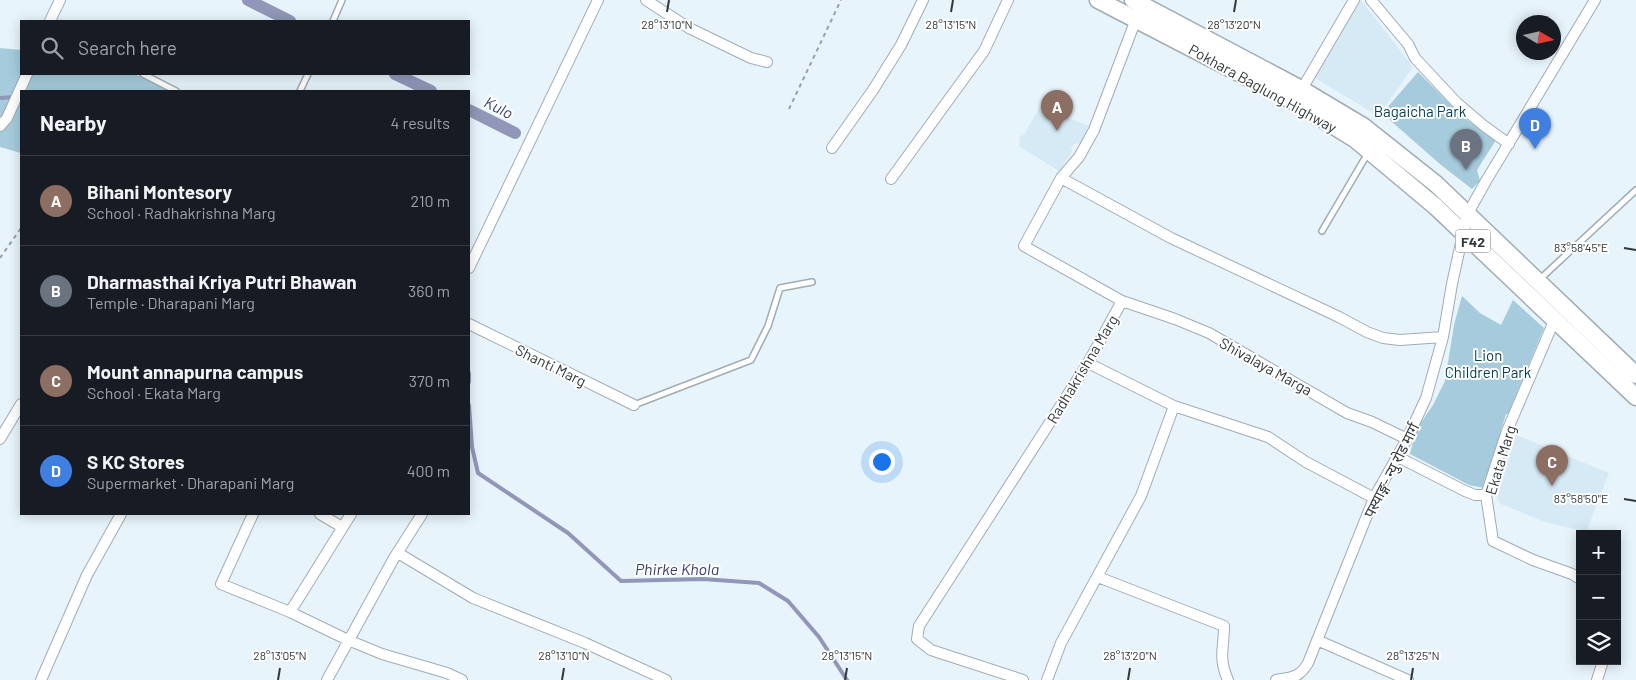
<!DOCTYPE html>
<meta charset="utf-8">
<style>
:root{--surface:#171b24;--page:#20242c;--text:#f1f3f6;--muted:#9ea1a6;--line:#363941;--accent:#0b8043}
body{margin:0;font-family:Barlow,"Noto Sans Devanagari",sans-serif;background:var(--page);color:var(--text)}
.controls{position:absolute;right:15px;bottom:15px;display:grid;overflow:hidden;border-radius:0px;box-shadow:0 2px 12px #0003}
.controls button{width:45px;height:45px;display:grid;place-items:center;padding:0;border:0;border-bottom:1px solid var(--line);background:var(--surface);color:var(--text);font:25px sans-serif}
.compass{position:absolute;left:1516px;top:15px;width:45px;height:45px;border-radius:50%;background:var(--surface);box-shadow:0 2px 12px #0003;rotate:99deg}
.you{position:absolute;left:881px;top:461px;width:18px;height:18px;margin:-12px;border:4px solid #fff;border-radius:50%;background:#1a73e8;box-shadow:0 0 0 8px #1a73e833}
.badge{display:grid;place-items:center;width:32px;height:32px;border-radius:50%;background:var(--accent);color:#fff;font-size:16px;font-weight:700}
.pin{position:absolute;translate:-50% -41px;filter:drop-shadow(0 1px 2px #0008)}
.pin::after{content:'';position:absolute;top:26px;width:18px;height:15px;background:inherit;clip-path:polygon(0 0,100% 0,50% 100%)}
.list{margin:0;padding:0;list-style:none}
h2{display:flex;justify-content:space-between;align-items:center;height:65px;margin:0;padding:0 20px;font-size:21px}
h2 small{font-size:16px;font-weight:400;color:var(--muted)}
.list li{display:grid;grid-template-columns:32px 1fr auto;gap:15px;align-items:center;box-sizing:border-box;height:90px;padding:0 20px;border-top:1px solid var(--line)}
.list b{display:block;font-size:19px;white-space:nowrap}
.list p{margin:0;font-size:16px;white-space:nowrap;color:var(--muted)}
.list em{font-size:16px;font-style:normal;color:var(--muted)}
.icon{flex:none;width:28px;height:28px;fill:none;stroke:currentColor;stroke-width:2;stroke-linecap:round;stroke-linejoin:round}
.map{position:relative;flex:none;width:1636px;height:680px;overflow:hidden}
.search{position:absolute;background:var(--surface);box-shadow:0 2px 12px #0003;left:20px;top:20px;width:450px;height:55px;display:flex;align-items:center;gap:12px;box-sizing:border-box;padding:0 18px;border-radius:0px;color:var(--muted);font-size:19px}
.panel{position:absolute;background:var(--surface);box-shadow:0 2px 12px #0003;left:20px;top:90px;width:450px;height:425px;border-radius:0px}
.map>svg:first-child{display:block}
</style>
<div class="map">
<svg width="1636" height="680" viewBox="0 0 1636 680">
<rect width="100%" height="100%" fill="#e7f4fb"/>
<path fill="#d5eaf5" d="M1356,0H1361L1413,67L1378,116L1315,78Z
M1046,98L1058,105V109L1070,119L1090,126L1081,143L1074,144L1071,148L1072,152L1059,171L1019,146L1020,136L1024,135L1042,103Z
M1516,435L1609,473L1586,532L1545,522L1501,504L1497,499Z"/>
<path fill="#a6cbdc" d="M0,48L21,50V74H134L172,91H21V153L0,147Z
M1418,72L1464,118L1496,140L1477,170L1480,181L1472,189L1441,165L1383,114L1386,109Z
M1462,296L1480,313L1501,325L1513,300L1544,328L1508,414H1506L1484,488L1469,485L1410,454L1416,430L1433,405L1445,381L1454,325Z"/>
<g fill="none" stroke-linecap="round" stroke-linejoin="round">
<path stroke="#9097b8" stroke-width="4" d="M0,98L14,97
M469,373V382
M469,405L472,447L478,473L568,533L621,581L703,579L759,583L788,601L819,637L847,680"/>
<path stroke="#9097b8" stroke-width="12" d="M248,0L290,21
M395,74L431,91
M469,110L515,133"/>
<g stroke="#a0adb3" stroke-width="8">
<path id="service" d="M333,21L342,0
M143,74L176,91
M300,91L308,74
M1322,231L1368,153
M1539,280L1636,190
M634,405L751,360L768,326L780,288L812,282"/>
</g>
<g stroke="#a0adb3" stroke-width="12">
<path id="minor" d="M646,0L689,28L751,58L767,62
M1371,0L1408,44L1415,58L1456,102L1483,125L1509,144
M50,21L60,0
M1299,94L1354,0
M0,126L7,118L27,74
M832,148L873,90L901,45L923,0
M1061,178L1171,238L1339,317L1367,332L1383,338L1400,340L1443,337
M891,179L984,51L1008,0
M469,268L598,0
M1122,301L1175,319L1209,333L1347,413L1372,422L1407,439
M1554,321L1507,431L1486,495L1493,541L1533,560L1572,574L1580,579
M469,324L634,405
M1088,363L1174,406L1268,437L1306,462L1374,498
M0,439L21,404
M1396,456L1465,491L1475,495H1486
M253,514L221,584L290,612L348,640L382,654L447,673L462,680
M320,514L342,527
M398,553L473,598L585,643L666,680
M1098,577L1224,626C1224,648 1218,658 1228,680
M290,612L351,514
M1317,640L1408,680
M41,680L87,575L121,514
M327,680L394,558L422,514
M1023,680L931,650L917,639L919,626L1088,363L1122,301L1024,246L1061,178L1079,157L1094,130L1138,14
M1047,680L1061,643L1141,496L1174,406
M1276,680C1293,677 1299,678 1308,663L1374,498L1407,439L1426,398L1443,337L1452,284L1467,215L1486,181L1595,0
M1597,680L1603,661"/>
</g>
<g stroke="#a0adb3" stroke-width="19">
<path id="trunk" d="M1098,0L1295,102L1356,140L1436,207L1636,397
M1133,0L1301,89L1363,126L1436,184L1636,375"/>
</g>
<path stroke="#97a1a6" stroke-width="2" stroke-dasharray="4 4" stroke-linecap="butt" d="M789,109L841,0
M0,258L21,228"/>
<use href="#service" stroke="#fff" stroke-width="5"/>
<use href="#minor" stroke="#fff" stroke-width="10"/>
<use href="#trunk" stroke="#fff" stroke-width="16"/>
</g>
<path fill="none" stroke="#32383a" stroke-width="2" d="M667,12L669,0M951,12L953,0M1234,12L1236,0M1624,248L1636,250M1624,499L1636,501M278,680L280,668M562,680L564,668M845,680L847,668M1128,680L1130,668M1411,680L1413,668"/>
<g text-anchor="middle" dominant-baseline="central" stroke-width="4" stroke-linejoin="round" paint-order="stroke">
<rect fill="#fff" stroke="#707475" stroke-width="1" x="1455.5" y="229.5" width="35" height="23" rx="4"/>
<g font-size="14" font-weight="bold" fill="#32383a">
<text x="1473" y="241">F42</text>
</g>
<g font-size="15" fill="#32383a" stroke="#fff">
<text transform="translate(1263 88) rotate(29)">Pokhara Baglung Highway</text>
<text transform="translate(551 365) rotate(26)">Shanti Marg</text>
<text transform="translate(1266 366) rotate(29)">Shivalaya Marga</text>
<text transform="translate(1082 369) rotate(-59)">Radhakrishna Marg</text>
<text transform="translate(1500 460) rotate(-73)">Ekata Marg</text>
<text transform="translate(1391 470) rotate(-63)">पस्याङ्ग- न्यु रोड मार्ग</text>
</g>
<g font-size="15" fill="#053e52" stroke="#fff">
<text x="1420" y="111">Bagaicha Park</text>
<text x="1488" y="355">Lion<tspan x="1488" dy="17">Children Park</tspan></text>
</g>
<g font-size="16" font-style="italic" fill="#39406f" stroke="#fff">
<text transform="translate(499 107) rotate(27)">Kulo</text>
<text x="677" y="568">Phirke Khola</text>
</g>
</g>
<g font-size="12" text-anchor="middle" fill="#32383a" stroke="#fff" stroke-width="4" stroke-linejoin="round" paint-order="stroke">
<text x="667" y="29">28°13'10"N</text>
<text x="951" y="29">28°13'15"N</text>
<text x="1234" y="29">28°13'20"N</text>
<text x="1581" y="252">83°58'45"E</text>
<text x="1581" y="503">83°58'50"E</text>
<text x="280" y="660">28°13'05"N</text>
<text x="564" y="660">28°13'10"N</text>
<text x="847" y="660">28°13'15"N</text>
<text x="1130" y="660">28°13'20"N</text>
<text x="1413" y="660">28°13'25"N</text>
</g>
</svg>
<div class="controls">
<button>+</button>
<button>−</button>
<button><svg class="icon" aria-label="layers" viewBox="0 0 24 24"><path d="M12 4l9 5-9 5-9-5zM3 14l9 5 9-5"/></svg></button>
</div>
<svg class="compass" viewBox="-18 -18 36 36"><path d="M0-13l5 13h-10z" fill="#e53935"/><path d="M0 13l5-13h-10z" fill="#9ea1a6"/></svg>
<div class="you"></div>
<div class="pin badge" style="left:1057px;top:131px;background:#8d6e63">A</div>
<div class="pin badge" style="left:1466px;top:170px;background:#6b7280">B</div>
<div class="pin badge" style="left:1552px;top:486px;background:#8d6e63">C</div>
<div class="pin badge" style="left:1535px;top:149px;background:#3f7fe0">D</div>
<div class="search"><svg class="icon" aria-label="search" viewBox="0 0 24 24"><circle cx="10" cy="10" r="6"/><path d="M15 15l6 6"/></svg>Search here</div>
<section class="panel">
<h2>Nearby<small>4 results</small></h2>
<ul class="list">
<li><span class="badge" style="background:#8d6e63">A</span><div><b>Bihani Montesory</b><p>School · Radhakrishna Marg</p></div><em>210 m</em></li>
<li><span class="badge" style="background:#6b7280">B</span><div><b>Dharmasthai Kriya Putri Bhawan</b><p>Temple · Dharapani Marg</p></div><em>360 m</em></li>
<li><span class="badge" style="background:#8d6e63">C</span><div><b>Mount annapurna campus</b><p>School · Ekata Marg</p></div><em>370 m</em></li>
<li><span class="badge" style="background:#3f7fe0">D</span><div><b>S KC Stores</b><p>Supermarket · Dharapani Marg</p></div><em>400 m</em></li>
</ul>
</section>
</div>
